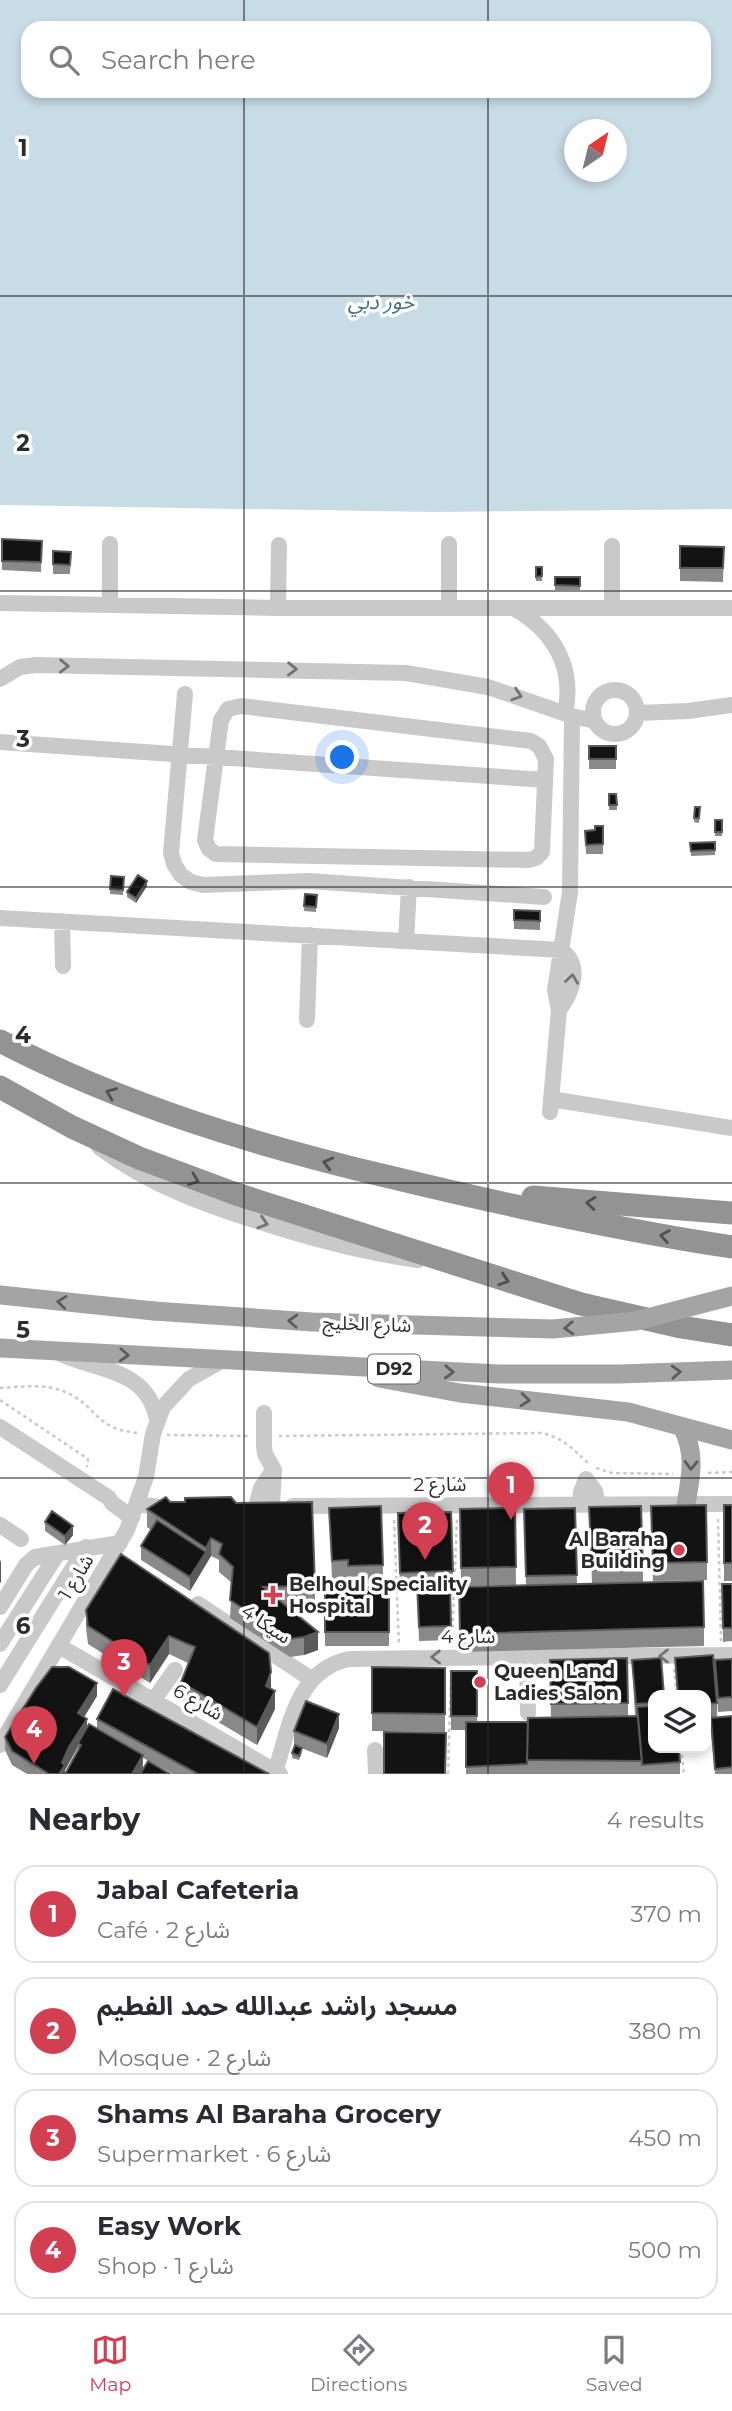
<!DOCTYPE html>
<meta charset="utf-8">
<style>
:root{--surface:#fff;--page:#f7f7f7;--text:#2b2b33;--muted:#7c7c81;--line:#e1e1e2;--accent:#d13f51}
body{margin:0;font-family:Montserrat,"Noto Sans Arabic",sans-serif;background:var(--page);color:var(--text)}
.controls{position:absolute;right:21px;bottom:21px;display:grid;overflow:hidden;border-radius:14px;box-shadow:0 4px 10px #0003}
.controls button{width:63px;height:63px;display:grid;place-items:center;padding:0;border:0;border-bottom:2px solid var(--line);background:var(--surface);color:var(--text);font:35px sans-serif}
.compass{position:absolute;left:564px;top:119px;width:63px;height:63px;border-radius:50%;background:var(--surface);box-shadow:0 4px 10px #0003;rotate:35deg}
.you{position:absolute;left:343px;top:758px;width:24px;height:24px;margin:-18px;border:5px solid #fff;border-radius:50%;background:#1a73e8;box-shadow:0 0 0 10px #1a73e833}
.badge{display:grid;place-items:center;width:46px;height:46px;border-radius:50%;background:var(--accent);color:#fff;font-size:23px;font-weight:700}
.pin{position:absolute;translate:-50% -58px;filter:drop-shadow(0 2px 4px #0008)}
.pin::after{content:'';position:absolute;top:37px;width:24px;height:21px;background:inherit;clip-path:polygon(0 0,100% 0,50% 100%)}
.list{margin:0;padding:0;list-style:none}
h2{display:flex;justify-content:space-between;align-items:center;height:91px;margin:0;padding:0 28px;font-size:30px}
h2 small{font-size:23px;font-weight:400;color:var(--muted)}
.list li{display:grid;grid-template-columns:46px 1fr auto;gap:21px;align-items:center;box-sizing:border-box;height:98px;margin:0 14px 14px;padding:0 14px;border:2px solid var(--line);border-radius:21px}
.list b{display:block;font-size:26px;white-space:nowrap}
.list p{margin:0;font-size:23px;white-space:nowrap;color:var(--muted)}
.list em{font-size:23px;font-style:normal;color:var(--muted)}
.icon{flex:none;width:38px;height:38px;fill:none;stroke:currentColor;stroke-width:2;stroke-linecap:round;stroke-linejoin:round}
.map{position:relative;flex:none;width:732px;height:1774px;overflow:hidden}
.search{position:absolute;background:var(--surface);box-shadow:0 4px 10px #0003;left:21px;right:21px;top:21px;height:77px;display:flex;align-items:center;gap:18px;box-sizing:border-box;padding:0 24px;border-radius:21px;color:var(--muted);font-size:26px}
.sheet{height:539px;background:var(--surface)}
nav{display:flex;justify-content:space-around;align-items:center;box-sizing:border-box;height:98px;border-top:2px solid var(--line);background:var(--surface);font-size:19px;color:var(--muted)}
nav a{display:grid;justify-items:center;gap:4px}
nav .on{color:var(--accent)}
.map>svg:first-child{display:block}
</style>
<div class="map">
<svg width="732" height="1774" viewBox="0 0 732 1774">
<rect width="100%" height="100%" fill="#fff"/>
<path fill="#c8dce6" fill-rule="evenodd" d="M0,0H732V509L432,512L0,505ZM28,28H704V91H28ZM574,130H616V172H574Z"/>
<g fill="none" stroke-linecap="round" stroke-linejoin="round">
<path stroke="#c9c9c9" stroke-width="2.5" stroke-dasharray="3.5 3.5" stroke-linecap="butt" d="M0,1388C21,1387 46,1383 65,1392C99,1406 93,1430 140,1433
M0,1400L88,1459L87,1467
M167,1435L248,1436
M279,1436L542,1433C563,1438 573,1449 588,1463
M596,1468L612,1473L673,1474
M708,1473L732,1472
M718,1519L721,1641
M394,1520L399,1646
M452,1642L457,1519
M674,1669L677,1695
M681,1748L684,1774
M448,1774L451,1673"/>
<path stroke="#c9c9c9" stroke-width="16" d="M110,544V605
M449,544V608
M612,546V608
M0,603L278,608H732
M278,608L279,545
M515,609C554,631 575,668 565,713
M0,679L20,667L36,665L406,673L488,687L572,716L595,721
M593 712a22 22 0 1 1 44 0a22 22 0 1 1-44 0Z
M185,694L171,853L174,864L181,875L191,882L203,885L309,881L544,897
M241,706L531,741L539,746L546,759L542,852L536,858L528,860L216,854L209,849L205,840L221,720L228,709Z
M637,713L688,711L732,705
M0,742L545,780
M0,918L561,950C583,965 572,993 559,1010
M62,921L63,966
M406,941L409,887
M307,1020L310,935
M551,1099L732,1128
M550,1112L559,1010L555,990L570,892L572,716
M99,1147C152,1187 211,1207 273,1226C321,1241 368,1253 418,1260
M61,1354C100,1372 146,1368 157,1419
M264,1413V1446L265,1454L274,1470L272,1506
M0,1427L109,1498L112,1503L132,1518
M137,1504L173,1509
M580,1505L581,1492L586,1479L595,1491L598,1504
M293,1506L732,1504
M256,1507L261,1488L272,1472
M0,1525L21,1539
M198,1604L311,1679
M0,1607L26,1565L35,1557L120,1543
M0,1644L58,1553
M59,1646L280,1774
M527,1657L528,1713
M0,1685L86,1547
M153,1701L175,1670
M0,1745L127,1530L146,1477L153,1434L163,1407L189,1379L223,1360
M375,1750L376,1774
M275,1772C290,1727 296,1670 349,1659L732,1655"/>
<path stroke="#a4a4a4" stroke-width="19" d="M0,1295L154,1311
M0,1348L499,1374H620L732,1370
M379,1378L460,1393L628,1412L732,1440
M682,1427C696,1453 691,1476 686,1504"/>
<path stroke="#939393" stroke-width="23" d="M0,1041C125,1106 258,1146 394,1178C506,1205 618,1230 732,1247
M0,1087L72,1127L139,1158L236,1194L581,1304L681,1327L732,1335
M533,1197L732,1213"/>
<path stroke="#a4a4a4" stroke-width="19" d="M154,1311L312,1322L553,1329L636,1321L732,1296"/>
</g>
<path fill="#898989" fill-rule="evenodd" d="M2,539L42,541L41,572L2,570Z
M680,546L724,547L723,582L680,581Z
M53,551L71,552L70,574H53Z
M536,567L542,576V581H536Z
M555,577H580V590H555Z
M589,746H616V769H589Z
M609,794H616L617,810H609Z
M695,807H700L699,823L694,822Z
M715,820H722V836H715Z
M603,826V854H586L585,831L595,830Z
M715,842V855L691,856L690,843Z
M111,876L124,877L123,895L110,894Z
M147,886L136,903L127,897V892Z
M305,894L317,895L316,912L304,911Z
M514,910L540,911V930L514,929Z
M170,1502L236,1503L315,1586V1605H285L318,1650L304,1655L290,1657L230,1618L232,1583L219,1572V1560L211,1556L190,1591L141,1560V1546L151,1530L147,1527V1509Z
M724,1505H732V1581H724Z
M589,1507L643,1568V1582L704,1627V1646L460,1652L459,1587L526,1585L524,1528L575,1508L577,1584L592,1583Z
M329,1508L383,1565V1583L350,1584V1587L389,1588V1646H325V1582H348V1578L332,1579Z
M515,1508L516,1585L461,1586L460,1509Z
M398,1513L453,1571V1589H450L451,1640L419,1641L417,1590L400,1591Z
M45,1522L73,1535L65,1545L45,1531Z
M651,1524L707,1562V1580L653,1581Z
M121,1554L271,1688L275,1709L257,1745L181,1700V1682L188,1663L169,1654L150,1683L88,1644L86,1628V1610Z
M722,1584H732V1641L723,1642Z
M675,1658L717,1703V1717L706,1718V1695H677Z
M732,1659V1711L718,1712L715,1660Z
M550,1660L628,1703V1716H635L632,1660L653,1695V1748L680,1762V1774H466V1730H451V1671H477V1722H528L551,1717Z
M372,1667L445,1668V1732L372,1731Z
M97,1696L84,1717L87,1728L97,1729V1719L269,1774H173L143,1758V1769L170,1774H27L12,1765L5,1750V1737ZM78,1747V1751L65,1774V1770Z
M732,1716V1774H715L711,1732V1718Z
M339,1728L327,1758L296,1746L302,1753L299,1760L292,1758V1753L295,1745H294V1731Z"/>
<path fill="#5a5a5a" d="M147,881V886L136,903V898Z
M73,1526V1535L65,1545V1536Z
M211,1538V1556L190,1591V1577L206,1552V1548Z
M1,1560V1582L0,1583V1562Z
M318,1632V1650L304,1655V1637Z
M169,1636V1654L150,1683V1665Z
M271,1672V1691L266,1686Z
M97,1683V1696L78,1727V1713Z
M275,1691V1709L257,1745V1727Z
M339,1714V1728L327,1758V1744Z
M87,1719V1732L78,1743V1747L65,1770V1774H59L62,1763L69,1747Z
M143,1755L142,1774H132Z"/>
<path fill="#131313" stroke="#5a5a5a" stroke-width="2" d="M2,539L42,541L41,562L2,561Z
M680,546L724,547L723,568H680Z
M53,551L71,552L70,565L53,564Z
M536,567H542V576L536,577Z
M555,577H580V586L555,585Z
M589,746H616V759H589Z
M609,794H616L617,805H609Z
M695,807H700L699,818H694Z
M715,820H722V832H715Z
M595,826H603V844L586,845L585,831L595,830Z
M715,842V850L691,851L690,843Z
M138,875L147,881L136,898L127,892Z
M111,876L124,877L123,890L110,889Z
M305,894L317,895L316,907L304,906Z
M514,910L540,911V921L514,920Z
M166,1497L170,1502H185V1498L231,1497L236,1503L312,1502L315,1586L263,1587L318,1632L304,1637L290,1639L230,1600L233,1567L219,1554L222,1544L211,1538L206,1548L147,1509Z
M706,1505L707,1562L653,1563L651,1506Z
M724,1505H732V1563H724Z
M381,1506L383,1565L348,1566V1560L332,1561L329,1508Z
M641,1506L643,1568L592,1570L589,1507Z
M515,1508L516,1567L461,1568L460,1509Z
M575,1508L577,1575L526,1576L524,1509Z
M52,1511L73,1526L65,1536L45,1522Z
M451,1512L453,1571L400,1573L398,1513Z
M157,1520L206,1552L190,1577L141,1546Z
M121,1554L269,1653L271,1672L266,1686L275,1691L257,1727L181,1682L195,1647L169,1636L150,1665L88,1626L86,1610Z
M703,1581L704,1627L460,1634L459,1587Z
M325,1582H350V1587L389,1588V1632H325Z
M450,1582L451,1626L419,1627L417,1583Z
M722,1584H732V1628H723Z
M713,1655L717,1703L706,1704V1695H678L675,1658Z
M627,1658L628,1703L551,1704L550,1660Z
M661,1658L664,1695H653V1703L636,1704L632,1660Z
M732,1659V1697L718,1698L715,1660Z
M52,1667H69L97,1683L78,1713L87,1719L69,1747L62,1763L65,1765L59,1774H49L12,1751L5,1737L36,1688Z
M372,1667L445,1668V1714L372,1713Z
M451,1671H477V1716H451Z
M113,1689L269,1774H198L97,1719Z
M306,1701L339,1714L327,1744L294,1731Z
M653,1706V1748H679L680,1762L642,1765L637,1707Z
M638,1716L642,1761L527,1760L528,1718Z
M732,1716V1767L715,1769L711,1718Z
M466,1722H528L527,1764L466,1767Z
M89,1724L143,1755L132,1774H65L81,1745L78,1743Z
M384,1732L446,1733L445,1774H384Z
M295,1745L302,1748L299,1756L292,1753Z
M148,1761L170,1774H140Z"/>
<defs><path id="oneway-chevron" d="M-2-3.5L2.5 0L-2 3.5" fill="none" stroke-width="1.6" stroke-linecap="round" stroke-linejoin="round" transform="scale(1.75)"/></defs>
<g stroke="#737373">
<use href="#oneway-chevron" transform="translate(64 666) rotate(1)"/>
<use href="#oneway-chevron" transform="translate(292 669) rotate(1)"/>
<use href="#oneway-chevron" transform="translate(517 695) rotate(18)"/>
<use href="#oneway-chevron" transform="translate(572 979) rotate(-82)"/>
<use href="#oneway-chevron" transform="translate(263 1223) rotate(17)"/>
<use href="#oneway-chevron" transform="translate(664 1656) rotate(180)"/>
<use href="#oneway-chevron" transform="translate(436 1657) rotate(179)"/>
</g>
<g stroke="#505050">
<use href="#oneway-chevron" transform="translate(111 1093) rotate(-158)"/>
<use href="#oneway-chevron" transform="translate(328 1163) rotate(-165)"/>
<use href="#oneway-chevron" transform="translate(194 1180) rotate(20)"/>
<use href="#oneway-chevron" transform="translate(591 1203) rotate(-175)"/>
<use href="#oneway-chevron" transform="translate(665 1236) rotate(-170)"/>
<use href="#oneway-chevron" transform="translate(504 1280) rotate(18)"/>
</g>
<g stroke="#5c5c5c">
<use href="#oneway-chevron" transform="translate(62 1302) rotate(-173)"/>
<use href="#oneway-chevron" transform="translate(293 1321) rotate(-177)"/>
<use href="#oneway-chevron" transform="translate(569 1328) rotate(177)"/>
<use href="#oneway-chevron" transform="translate(124 1355) rotate(3)"/>
<use href="#oneway-chevron" transform="translate(449 1372) rotate(2)"/>
<use href="#oneway-chevron" transform="translate(676 1372) rotate(-3)"/>
<use href="#oneway-chevron" transform="translate(525 1400) rotate(6)"/>
<use href="#oneway-chevron" transform="translate(691 1465) rotate(92)"/>
</g>
<path fill="none" stroke="#2c2c2c" stroke-width="2" stroke-opacity="0.55" d="M244,0V28M488,0V28M244,91V1774M488,91V1774M0,296H732M0,591H732M0,887H732M0,1183H732M0,1478H732"/>
<g fill="#d13f51" stroke="#fff" stroke-width="2.5">
<circle cx="679" cy="1550" r="7"/>
<path d="M269.5 1584.5h7v7h7v7h-7v7h-7v-7h-7v-7h7z"/>
<circle cx="480" cy="1682" r="7"/>
</g>
<g text-anchor="middle" dominant-baseline="central" stroke-width="7" stroke-linejoin="round" paint-order="stroke">
<rect fill="#fff" stroke="#6b6b6b" stroke-width="2" x="368" y="1354.5" width="52" height="29" rx="5"/>
<g font-size="18" font-weight="bold" fill="#2c2c2c">
<text x="394" y="1369">D92</text>
</g>
<g font-size="19" fill="#2c2c2c" stroke="#fff">
<text transform="translate(367 1324) rotate(2)">شارع الخليج</text>
<text x="440" y="1484">شارع 2</text>
<text transform="translate(76 1577) rotate(-59)">شارع 1</text>
<text transform="translate(266 1624) rotate(34)">4 سيكا</text>
<text x="468" y="1636">شارع 4</text>
<text transform="translate(198 1702) rotate(30)">شارع 6</text>
</g>
<g font-size="19" font-weight="bold" fill="#2c2c2c" stroke="#fff" text-anchor="start">
<text x="665" y="1539" text-anchor="end">Al Baraha<tspan x="665" dy="22">Building</tspan></text>
<text x="289" y="1584">Belhoul Speciality<tspan x="289" dy="22">Hospital</tspan></text>
<text x="494" y="1671">Queen Land<tspan x="494" dy="22">Ladies Salon</tspan></text>
</g>
<g font-size="21" font-style="italic" fill="#436e84" stroke="#fff">
<text x="381" y="301">خور دبي</text>
</g>
</g>
<g font-size="23" text-anchor="middle" font-weight="bold" fill="#2c2c2c" stroke="#fff" stroke-width="7" stroke-linejoin="round" paint-order="stroke">
<text x="23" y="156">1</text>
<text x="23" y="451">2</text>
<text x="23" y="747">3</text>
<text x="23" y="1043">4</text>
<text x="23" y="1338">5</text>
<text x="23" y="1634">6</text>
</g>
</svg>
<div class="controls">
<button><svg class="icon" aria-label="layers" viewBox="0 0 24 24"><path d="M12 4l9 5-9 5-9-5zM3 14l9 5 9-5"/></svg></button>
</div>
<svg class="compass" viewBox="-18 -18 36 36"><path d="M0-13l5 13h-10z" fill="#e53935"/><path d="M0 13l5-13h-10z" fill="#7c7c81"/></svg>
<div class="you"></div>
<div class="pin badge" style="left:511px;top:1520px">1</div>
<div class="pin badge" style="left:425px;top:1560px">2</div>
<div class="pin badge" style="left:124px;top:1697px">3</div>
<div class="pin badge" style="left:34px;top:1764px">4</div>
<div class="search"><svg class="icon" aria-label="search" viewBox="0 0 24 24"><circle cx="10" cy="10" r="6"/><path d="M15 15l6 6"/></svg>Search here</div>
</div>
<section class="sheet">
<h2>Nearby<small>4 results</small></h2>
<ul class="list">
<li><span class="badge">1</span><div><b>Jabal Cafeteria</b><p>Café · شارع 2</p></div><em>370 m</em></li>
<li><span class="badge">2</span><div><b>مسجد راشد عبدالله حمد الفطيم</b><p>Mosque · شارع 2</p></div><em>380 m</em></li>
<li><span class="badge">3</span><div><b>Shams Al Baraha Grocery</b><p>Supermarket · شارع 6</p></div><em>450 m</em></li>
<li><span class="badge">4</span><div><b>Easy Work</b><p>Shop · شارع 1</p></div><em>500 m</em></li>
</ul>
</section>
<nav>
<a class="on"><svg class="icon" aria-label="map" viewBox="0 0 24 24"><path d="M3 6l6-2 6 2 6-2v14l-6 2-6-2-6 2zM9 4v14M15 6v14"/></svg>Map</a>
<a><svg class="icon" aria-label="directions" viewBox="0 0 24 24"><path d="M12 3l9 9-9 9-9-9zM9 14v-3h6M13 9l2 2-2 2"/></svg>Directions</a>
<a><svg class="icon" aria-label="saved" viewBox="0 0 24 24"><path d="M7 4h10v16l-5-4-5 4z"/></svg>Saved</a>
</nav>
